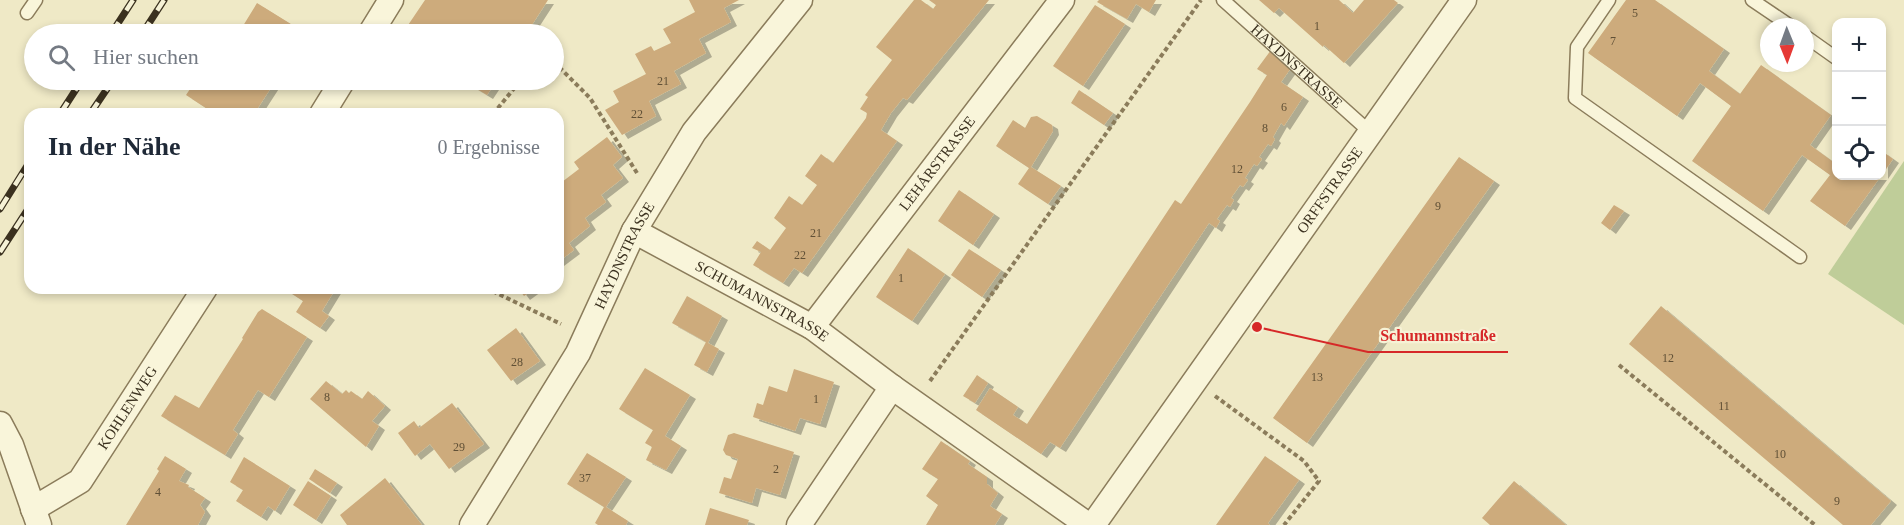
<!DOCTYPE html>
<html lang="de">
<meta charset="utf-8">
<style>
:root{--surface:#fff;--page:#f2f2f3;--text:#1f2937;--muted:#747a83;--line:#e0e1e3}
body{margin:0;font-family:Georgia,serif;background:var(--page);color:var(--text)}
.controls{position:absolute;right:18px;top:18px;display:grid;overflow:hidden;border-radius:12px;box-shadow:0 3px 9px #0003}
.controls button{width:54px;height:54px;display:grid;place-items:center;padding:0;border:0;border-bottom:2px solid var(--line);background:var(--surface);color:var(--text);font:30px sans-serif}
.compass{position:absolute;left:1760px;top:18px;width:54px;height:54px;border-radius:50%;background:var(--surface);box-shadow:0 3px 9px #0003;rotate:179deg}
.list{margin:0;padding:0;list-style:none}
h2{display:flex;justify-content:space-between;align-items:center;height:78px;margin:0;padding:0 24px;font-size:26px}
h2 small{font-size:20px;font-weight:400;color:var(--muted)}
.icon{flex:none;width:33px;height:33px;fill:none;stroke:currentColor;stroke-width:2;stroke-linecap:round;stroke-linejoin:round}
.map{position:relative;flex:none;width:1904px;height:525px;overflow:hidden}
.search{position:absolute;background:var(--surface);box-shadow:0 3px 9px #0003;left:24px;top:24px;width:540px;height:66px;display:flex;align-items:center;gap:15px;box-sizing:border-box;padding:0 21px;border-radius:33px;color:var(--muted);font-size:22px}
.panel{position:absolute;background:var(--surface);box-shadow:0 3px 9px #0003;left:24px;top:108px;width:540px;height:186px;border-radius:18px}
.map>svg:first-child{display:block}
</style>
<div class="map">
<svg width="1904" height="525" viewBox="0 0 1904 525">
<defs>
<filter id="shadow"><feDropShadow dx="6" dy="4" stdDeviation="0" flood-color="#0004"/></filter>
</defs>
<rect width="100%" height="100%" fill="#efe9c6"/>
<path fill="#bfcd99" d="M1904,161V325L1828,274Z"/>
<path fill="#cdab7c" filter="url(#shadow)" d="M425,0H548L526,34H402Z
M689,0H739L724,8L731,22L699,39L706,53L674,71L681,84L649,101L656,116L622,135L605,110L619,102L613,91L646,74L635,54L651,46L654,51L671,43L663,29L695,12Z
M914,0H921L933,9L936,5L929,0H989L907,100L903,98L891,113L881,130L897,141L802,273L794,268L783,283L753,265L761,252L752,248L757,241L770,250L786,228L774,218L789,196L802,205L817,185L805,176L821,154L833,163L866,118L867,113L860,109L868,97L865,95L892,60L876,47Z
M1099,0H1156L1149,12L1136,4L1127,19L1097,2Z
M1259,0H1339L1353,13L1364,0H1394L1398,3L1344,63L1324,45L1323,47L1279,8L1274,13Z
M1626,0H1655L1724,49L1709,71L1740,94L1761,65L1831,115L1810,145L1836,164V176H1881L1845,226L1810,201L1830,175L1802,155L1763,211L1692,161L1731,106L1700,83L1677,116L1588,53Z
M257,3L307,34H238Z
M1095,5L1125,24L1083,86L1053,66Z
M1271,50L1291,68L1281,82L1303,97L1284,126L1281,123L1273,137L1275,139L1271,146L1268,144L1259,157L1262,159L1257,166L1254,164L1245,178L1248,180L1243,187L1240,185L1231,198L1234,200L1230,207L1227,205L1217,219L1220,221L1216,228L1209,223L1060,448L1050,442L1041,454L976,410L990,388L1018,407L1013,415L1027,424L1175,200L1181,204L1250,102L1267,75L1257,69Z
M196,80H276L254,114H215L186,95Z
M462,80H497L487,95Z
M1079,90L1113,113L1104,125L1071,103Z
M1037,116L1052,125L1053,131L1031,167L1061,186L1048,204L1018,184L1029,168L996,146L1013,120L1025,128L1031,117Z
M607,137L622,157L613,165L623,178L601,195L606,202L585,218L590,226L569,243L574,250L558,262V197L564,192L558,185L579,169L574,162Z
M1882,151L1893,159L1882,175Z
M1459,157L1494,181L1307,443L1273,418Z
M959,190L994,214L973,245L938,221Z
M1614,205L1624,211L1610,230L1601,223Z
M908,248L945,274L912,321L876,297Z
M969,249L1001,270L982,297L951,275Z
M283,288H336L322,311L329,316L320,328L296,312L303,301Z
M518,288H535L524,296Z
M687,296L722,316L708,343L719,349L707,372L694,365L706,342L672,323Z
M1661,306L1891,501L1871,525H1843L1629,344Z
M262,309L307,337L269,397L258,390L233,430L238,434L225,455L161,416L175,395L199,408L243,339L242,338L258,312Z
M516,328L540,361L511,381L487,350Z
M645,368L690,395L665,436L681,446L666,470L646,460L652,447L645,443L653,430L619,409Z
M794,369L834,382L820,424L800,418L795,431L753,417L757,403L763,405L769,386L787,392Z
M977,375L988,383L975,403L963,396Z
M326,381L342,394L346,390L349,393L351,391L362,399L368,391L385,406L372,421L379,426L366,447L310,399Z
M452,403L484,444L449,469L430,444L415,456L398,433L414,421L419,428Z
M734,433L794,452L780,495L756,488L752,503L719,493L724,477L731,479L738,459L726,455L723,450L728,435Z
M941,441L970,461L968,464L987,477V484L998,493L990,506L1002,514L995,525H926L938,505L926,496L938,479L922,469Z
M587,453L626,477L606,507L628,521L626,525H598L595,523L604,507L567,484Z
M165,456L186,469L179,481L189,485L188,487L205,498L200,505L205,512L198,525H126L159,471L157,469Z
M1265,456L1299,480L1268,523L1270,525H1216Z
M244,457L290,486L275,511L268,506L261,517L236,501L243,490L230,482Z
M315,469L337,483L330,493L309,479Z
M385,478L422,525H347L340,515Z
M308,481L331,496L316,520L293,505Z
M1514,481L1566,525H1490L1482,518Z
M710,508L749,520L747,525H705Z"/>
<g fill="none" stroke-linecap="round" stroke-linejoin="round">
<g stroke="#8b7c5b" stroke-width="15">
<g id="lane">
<path id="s1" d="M1223,0L1371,133"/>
<path d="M1609,0L1577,47L1575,98L1800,257"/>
<path d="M1752,0L1792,27"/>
<path d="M27,13L36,0"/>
<path d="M1805,36L1836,58"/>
</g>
</g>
<g stroke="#8b7c5b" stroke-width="27">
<g id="street">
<path d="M370,34L391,0"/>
<path d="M322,114L343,80"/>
<path id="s2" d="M634,231L812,327L892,387L1088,525"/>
<path id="s3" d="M812,327L1062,0"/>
<path d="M0,424L11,445L39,525"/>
<path id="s4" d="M33,509L80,481L205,288"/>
<path id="s5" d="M472,525L578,353L634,231L694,132L800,0"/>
<path d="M799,525L892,387"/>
<path id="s6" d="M1093,525L1464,0"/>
</g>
</g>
<path stroke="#8b7c5b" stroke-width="4" stroke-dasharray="4.5 3" stroke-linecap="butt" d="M554,62L590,98L637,173
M493,114L521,80
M486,288L561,324
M1619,365L1815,525
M930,381L1201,0
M1215,396L1304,461L1319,481L1284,525"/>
<use href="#lane" stroke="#f9f5da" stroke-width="12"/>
<use href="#street" stroke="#f9f5da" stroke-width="24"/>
<g stroke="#3b311f" stroke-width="7">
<path id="rail" d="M111,34L133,0
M142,34L164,0
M60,114L82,80
M90,114L113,80
M0,209L30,161
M0,252L30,206"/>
</g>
<use href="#rail" stroke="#f6f2d6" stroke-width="4.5" stroke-dasharray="14" stroke-linecap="butt"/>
</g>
<g text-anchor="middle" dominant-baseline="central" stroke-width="4.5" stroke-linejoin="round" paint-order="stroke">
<g font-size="12" fill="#605036">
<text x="1635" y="13">5</text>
<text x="1317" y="26">1</text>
<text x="1613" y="41">7</text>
<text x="663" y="81">21</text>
<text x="1284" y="107">6</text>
<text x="637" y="114">22</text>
<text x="1265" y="128">8</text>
<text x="1237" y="169">12</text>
<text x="1438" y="206">9</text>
<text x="816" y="233">21</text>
<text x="800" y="255">22</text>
<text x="901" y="278">1</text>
<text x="1668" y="358">12</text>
<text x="517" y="362">28</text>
<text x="1317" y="377">13</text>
<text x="327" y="397">8</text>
<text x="816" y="399">1</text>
<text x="1724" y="406">11</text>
<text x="459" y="447">29</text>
<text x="1780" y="454">10</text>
<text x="776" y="469">2</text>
<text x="585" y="478">37</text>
<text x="158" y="492">4</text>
<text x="1837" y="501">9</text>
</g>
<g font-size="15" fill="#3b311f" stroke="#f6f2d6">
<text stroke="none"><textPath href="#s1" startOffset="99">HAYDNSTRASSE</textPath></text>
<text stroke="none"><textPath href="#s3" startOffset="206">LEHÁRSTRASSE</textPath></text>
<text stroke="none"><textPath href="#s6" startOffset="410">ORFFSTRASSE</textPath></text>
<text stroke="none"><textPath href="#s5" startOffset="310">HAYDNSTRASSE</textPath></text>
<text stroke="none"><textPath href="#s2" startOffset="146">SCHUMANNSTRASSE</textPath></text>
<text stroke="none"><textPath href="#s4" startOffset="142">KOHLENWEG</textPath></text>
</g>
</g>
<path fill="none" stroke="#d62828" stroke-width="2" d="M1257 327L1368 352H1508"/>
<circle fill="#d62828" stroke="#f6f2d6" stroke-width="2" cx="1257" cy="327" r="6"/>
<g font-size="16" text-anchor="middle" font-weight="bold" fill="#d62828" stroke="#f6f2d6" stroke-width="4.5" stroke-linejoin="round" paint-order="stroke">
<text x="1438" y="341">Schumannstraße</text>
</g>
</svg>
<div class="controls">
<button>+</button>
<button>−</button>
<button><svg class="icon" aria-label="locate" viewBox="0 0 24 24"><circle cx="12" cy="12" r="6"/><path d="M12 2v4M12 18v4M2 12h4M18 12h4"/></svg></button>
</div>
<svg class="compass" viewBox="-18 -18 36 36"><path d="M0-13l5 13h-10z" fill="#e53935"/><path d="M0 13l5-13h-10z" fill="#747a83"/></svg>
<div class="search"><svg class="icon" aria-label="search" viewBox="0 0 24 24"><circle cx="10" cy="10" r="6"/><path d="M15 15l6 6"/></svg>Hier suchen</div>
<section class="panel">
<h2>In der Nähe<small>0 Ergebnisse</small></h2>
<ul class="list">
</ul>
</section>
</div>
